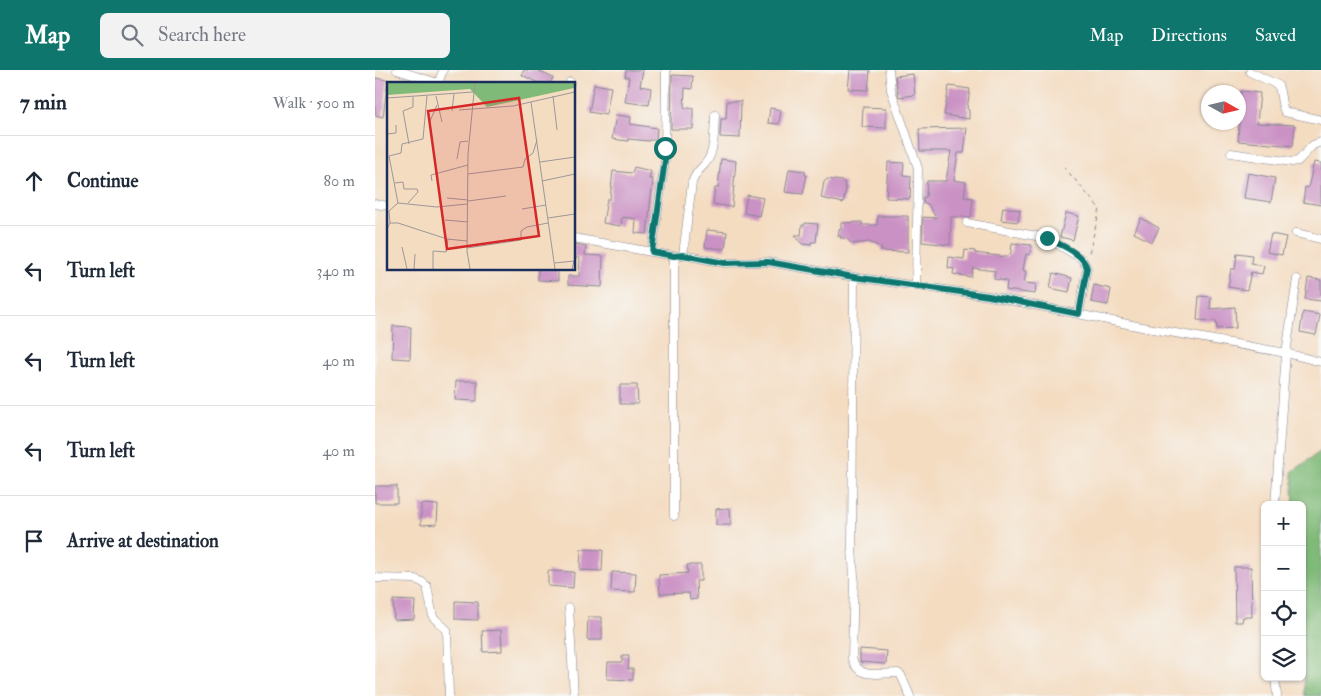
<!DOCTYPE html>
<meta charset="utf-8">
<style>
:root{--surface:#fff;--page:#f2f2f3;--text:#1f2937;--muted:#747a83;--line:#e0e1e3;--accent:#0f766e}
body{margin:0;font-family:"IM FELL Double Pica",serif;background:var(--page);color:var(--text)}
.controls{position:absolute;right:15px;bottom:15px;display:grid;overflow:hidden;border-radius:8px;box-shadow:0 1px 4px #0004}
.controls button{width:45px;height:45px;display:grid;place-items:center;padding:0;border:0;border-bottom:1px solid var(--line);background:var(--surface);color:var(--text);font:25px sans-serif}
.compass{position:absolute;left:826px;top:15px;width:45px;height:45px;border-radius:50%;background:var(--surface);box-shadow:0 1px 4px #0004;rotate:98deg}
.stop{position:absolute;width:15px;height:15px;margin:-11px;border:4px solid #0f766e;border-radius:50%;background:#fff}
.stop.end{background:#0f766e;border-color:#fff;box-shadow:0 1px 5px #0008}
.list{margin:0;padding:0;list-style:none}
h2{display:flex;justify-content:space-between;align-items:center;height:65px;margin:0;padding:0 20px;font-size:21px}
h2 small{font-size:16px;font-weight:400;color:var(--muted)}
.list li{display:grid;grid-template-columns:32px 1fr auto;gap:15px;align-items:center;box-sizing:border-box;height:90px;padding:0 20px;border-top:1px solid var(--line)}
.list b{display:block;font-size:19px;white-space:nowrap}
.list em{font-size:16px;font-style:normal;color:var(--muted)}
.icon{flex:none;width:28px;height:28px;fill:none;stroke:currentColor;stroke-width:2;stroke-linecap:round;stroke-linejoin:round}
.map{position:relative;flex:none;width:946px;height:626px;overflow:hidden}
header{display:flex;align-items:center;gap:30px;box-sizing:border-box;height:70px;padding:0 25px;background:var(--accent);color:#fff}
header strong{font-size:24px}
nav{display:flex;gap:28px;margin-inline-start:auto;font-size:18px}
.search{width:350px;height:45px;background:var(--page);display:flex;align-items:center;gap:12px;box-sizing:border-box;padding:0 18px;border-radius:8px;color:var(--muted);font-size:19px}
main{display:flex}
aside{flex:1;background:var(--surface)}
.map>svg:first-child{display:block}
</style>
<header>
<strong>Map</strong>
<div class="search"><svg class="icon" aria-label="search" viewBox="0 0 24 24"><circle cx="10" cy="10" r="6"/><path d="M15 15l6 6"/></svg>Search here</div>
<nav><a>Map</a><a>Directions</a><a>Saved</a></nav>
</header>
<main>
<aside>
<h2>7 min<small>Walk · 500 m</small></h2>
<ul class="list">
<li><svg class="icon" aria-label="ahead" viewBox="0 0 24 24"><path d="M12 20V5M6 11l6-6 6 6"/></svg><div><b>Continue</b></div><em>80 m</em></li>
<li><svg class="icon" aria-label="left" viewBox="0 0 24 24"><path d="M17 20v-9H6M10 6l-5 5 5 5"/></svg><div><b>Turn left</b></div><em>340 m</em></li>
<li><svg class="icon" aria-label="left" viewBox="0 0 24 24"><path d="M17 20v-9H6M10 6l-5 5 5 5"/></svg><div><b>Turn left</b></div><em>40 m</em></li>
<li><svg class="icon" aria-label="left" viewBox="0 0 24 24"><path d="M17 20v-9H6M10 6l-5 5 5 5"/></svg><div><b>Turn left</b></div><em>40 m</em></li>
<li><svg class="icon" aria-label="arrive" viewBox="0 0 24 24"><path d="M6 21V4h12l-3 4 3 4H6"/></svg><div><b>Arrive at destination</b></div></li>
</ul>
</aside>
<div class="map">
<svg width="946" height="626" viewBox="0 0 946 626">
<rect width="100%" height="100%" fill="#f6f6f2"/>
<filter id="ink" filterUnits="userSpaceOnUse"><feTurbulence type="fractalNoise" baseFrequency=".02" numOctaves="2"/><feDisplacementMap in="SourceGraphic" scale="10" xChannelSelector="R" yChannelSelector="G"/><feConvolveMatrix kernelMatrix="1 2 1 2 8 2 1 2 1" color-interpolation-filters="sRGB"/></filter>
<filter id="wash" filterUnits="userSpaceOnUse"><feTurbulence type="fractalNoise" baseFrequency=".0096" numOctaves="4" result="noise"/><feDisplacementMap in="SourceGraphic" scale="20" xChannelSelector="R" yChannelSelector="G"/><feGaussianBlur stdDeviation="1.12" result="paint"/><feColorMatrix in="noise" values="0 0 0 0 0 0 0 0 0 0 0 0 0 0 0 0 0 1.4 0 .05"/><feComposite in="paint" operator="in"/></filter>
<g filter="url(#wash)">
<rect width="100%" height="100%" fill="#f4dcc1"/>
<path fill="#80ba78" stroke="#4e746b" d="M946,381V626H930L927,573V435H919L917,402Z"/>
<g id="blocks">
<path fill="#ca91c4" d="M149,0H162L178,8L175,14H165L147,5Z
M251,0H268L265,16L276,18L274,35L250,32L254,7H250Z
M475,0H495L493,20L473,19Z
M538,4L540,25L524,27L520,6Z
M297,5L318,6L317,19L310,18L309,38H318V59H296Z
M0,8L13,10L8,47L0,45Z
M219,14L236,17L231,45L214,42Z
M574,16L595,19L592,39L594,40V49L569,45Z
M866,21L885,23L882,53L920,55L918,76L863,71Z
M352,31H366L365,68L345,67L346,49H351Z
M488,37L511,38V58L487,57Z
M395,38L406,40L404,54L393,53Z
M241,45L256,47L255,54L282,58L281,70H274V71L253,69V71L237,69Z
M592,58L589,83H583L579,110L591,112L589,127L598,128L596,147H576L575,175L547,172L548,147L561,148L553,134L548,133V127H551L552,111H571L576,81H545L544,59Z
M346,89L361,91L357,137L338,134L340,118H343Z
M513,92L529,93L528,105L536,106L535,129L511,128Z
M939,92L946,93V135L928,132L930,117L933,118Z
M259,97L276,101L274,109H278L272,164L260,163L261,149L247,147L246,156L228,153L232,129H235L238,101L257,103Z
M414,99L430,101V105H432L428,124L410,122Z
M873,103L900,108L896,132L869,128Z
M452,109L467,111L470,114L469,116L471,119L468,133L446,128L449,112Z
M372,125L388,128L384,146L369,143Z
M628,137L645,140L643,152L626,150Z
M691,143L704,146L698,170L685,167Z
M503,146H533V182L506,181V177L494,172L477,174L471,168H465L466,166H463L464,160L466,159V153L487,152V155H502Z
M766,148L784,158L777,172L759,163Z
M430,153L443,154L441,172H436V175L427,174L420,165H426L427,155H430Z
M332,160L352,162L350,179L330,177Z
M896,164L911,167L907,185L892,182Z
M637,173L656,175L655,185L651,184L648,200L651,201L649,213L661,214L660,224L631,220L632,211L619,209L620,201L598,198L596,207L578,204L579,199L573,198L574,187L589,189L590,180L600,181V183L631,187L636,183Z
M199,174L211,176L210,185L228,186L227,217L193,215V206H204L205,188H199Z
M862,183L877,185L876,193L889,196L887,204L876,202L872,220L853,217L856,199H860Z
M163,199H183V211L163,210Z
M678,203L697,208L694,222L675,218Z
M933,208L946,210V231L930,229Z
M719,215L736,219L733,235L716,232Z
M824,226L836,227L835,239L860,237L861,258L842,259L841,251L822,250Z
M928,242L945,245L941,265L925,262Z
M18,256L36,257L35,289L17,288Z
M81,311H102V331L80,330Z
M245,315H262L263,334H245Z
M0,416H22V433H0Z
M46,434L63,435L62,454L46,455Z
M355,438L356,455H341V439Z
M206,479L228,480L227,501L205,500Z
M312,495H326V511H321L322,529L315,530L314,523L285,524L284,505L313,503Z
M859,497H876L877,547H868L867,552H860Z
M173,501L199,502L198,518L173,516Z
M237,502L261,503L260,522L236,521Z
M18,530L40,531L39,549L19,550Z
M80,531L103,532V550L80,549Z
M213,547H227V570H212Z
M126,560L127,581L108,582L107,561Z
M485,579L512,581L511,594L485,592Z
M247,585H254L253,599H258V610L232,609L233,592H247Z"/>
</g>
</g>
<g filter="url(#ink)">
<use href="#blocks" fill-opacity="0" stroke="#888690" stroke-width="1"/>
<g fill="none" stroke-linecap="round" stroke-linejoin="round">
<g stroke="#888690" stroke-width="9">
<path id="minor" d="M22,0L63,13
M514,0L516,20L543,98L541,215
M875,2L903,15C907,24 905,33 910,42L946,50
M63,14L68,0
M195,14V12
M856,83L917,92L923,91L938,75L946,72
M0,134L14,136
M592,153L672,168L707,189L712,198L704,244
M921,163L946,169
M199,168L299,186L308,185L349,193L393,192L479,207L614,226L767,257L911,283L946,292
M277,182L290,90L291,0
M308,185L317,113C321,100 326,100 333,90C340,78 339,59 340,45
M299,186V446
M479,207L477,478L479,506L477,589C484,610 505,603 523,603L526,605L535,626
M900,435L911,283L922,209
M0,508L40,509L47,512L52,516L58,547L72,560L74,626
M194,538L199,626
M900,607L902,626"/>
</g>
<path stroke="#888690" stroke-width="1" stroke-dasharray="4 4" stroke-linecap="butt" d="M689,97L725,139L714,183"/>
<use href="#minor" stroke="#fff" stroke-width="8"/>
</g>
</g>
<g fill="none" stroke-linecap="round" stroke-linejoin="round" filter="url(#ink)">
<path stroke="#0f766e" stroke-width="6" d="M290,78V90L277,182L299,186L308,185L349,193L393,192L479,207L614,226L704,244L712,198C708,183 685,175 672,168"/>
</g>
<g transform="translate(12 12)">
<rect width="188" height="188" fill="#f4dcc1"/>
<path d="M0,0H187V6L100,25L83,7L0,13Z" fill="#80ba78"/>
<path fill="none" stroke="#9d9799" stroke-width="1" d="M49,14L55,40M166,14L170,48M0,16L86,10M144,20L168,187M72,28L126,24L188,10M65,29L67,12M43,39L50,23M0,52L9,51V43M22,62L16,29L26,25V15M70,77L73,60L81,59M153,80L188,75M81,92L136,85L138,77L146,71L150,58M45,99L44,93L81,83M155,99L188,92M8,101L16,100L17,107H30L31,110L21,121M60,116L81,118M81,119L119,114M11,121L2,74L14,71L15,62L36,57L40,14M11,121L50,125L80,122M135,127L159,123M161,136L188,132M58,138L81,140M3,141L2,129L11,121M0,147L3,141H11L60,157L80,159M15,165L20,187M80,166L134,158V149L140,145L161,141M168,181L187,179L185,187M27,187L28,172M46,187V169L59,170L61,157M83,187L80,169L81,72L88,0"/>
<path fill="#d62828" fill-opacity="0.15" stroke="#d62828" stroke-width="2.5" d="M132,16L152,154L60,167L41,29Z"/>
<rect width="188" height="188" fill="none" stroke="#1b2f5e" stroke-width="2.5"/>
</g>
</svg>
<div class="controls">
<button>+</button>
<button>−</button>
<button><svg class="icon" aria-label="locate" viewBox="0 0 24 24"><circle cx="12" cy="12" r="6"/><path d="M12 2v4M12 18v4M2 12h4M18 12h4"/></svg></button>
<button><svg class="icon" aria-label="layers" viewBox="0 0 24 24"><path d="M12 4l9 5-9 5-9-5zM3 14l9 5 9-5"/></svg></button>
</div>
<svg class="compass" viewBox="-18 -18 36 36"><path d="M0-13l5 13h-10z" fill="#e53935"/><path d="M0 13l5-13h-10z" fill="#747a83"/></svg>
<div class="stop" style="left:290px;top:78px"></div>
<div class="stop end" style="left:672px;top:168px"></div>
</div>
</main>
